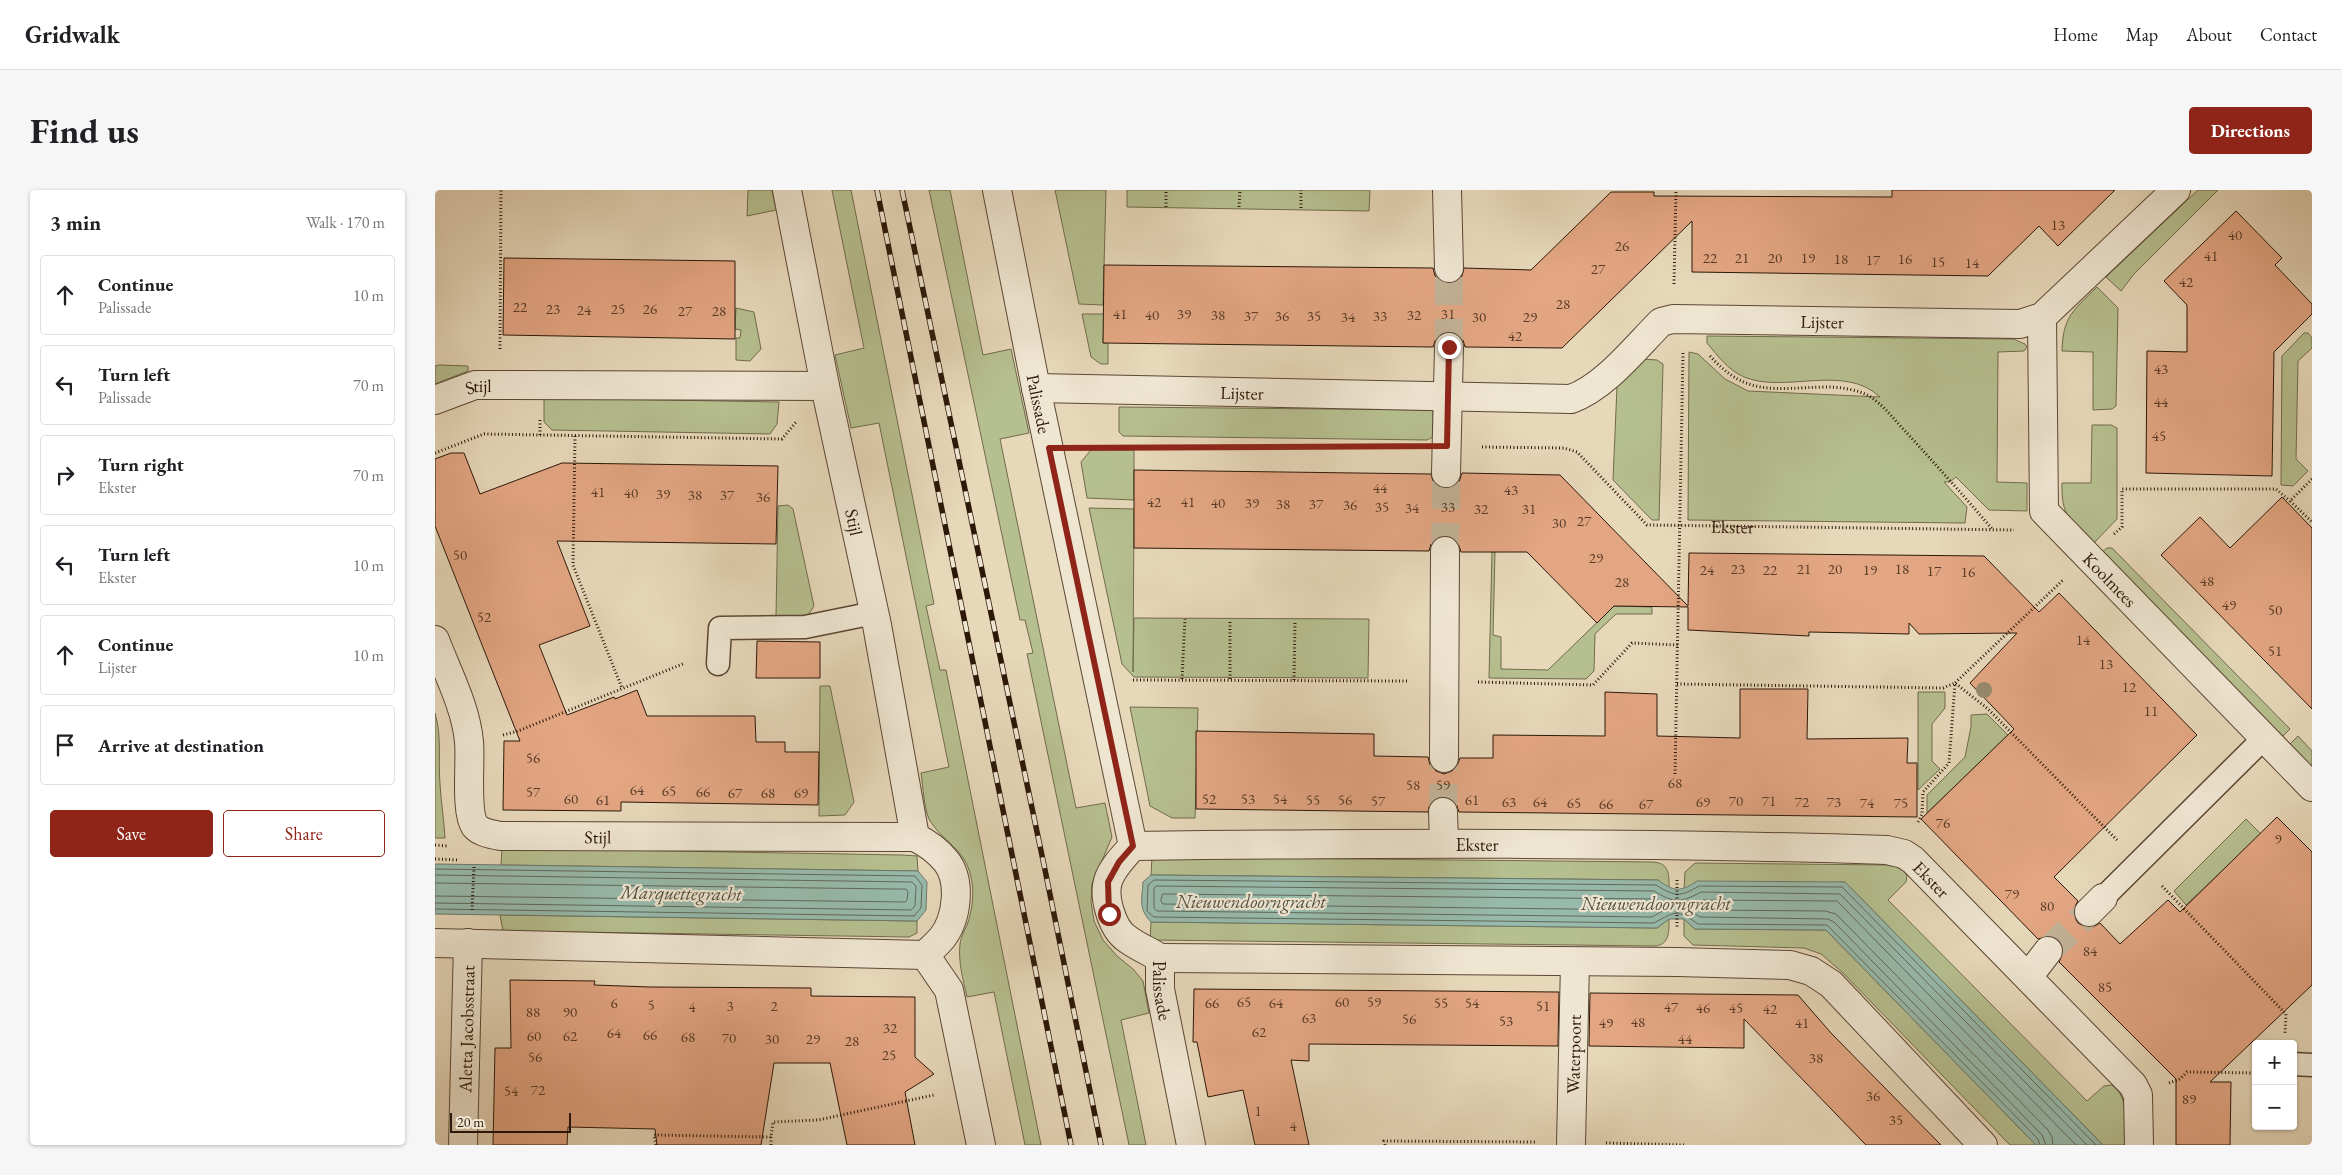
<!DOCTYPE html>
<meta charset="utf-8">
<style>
:root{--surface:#fff;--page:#f6f6f6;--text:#202124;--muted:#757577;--line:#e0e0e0;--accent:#8f2418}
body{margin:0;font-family:"EB Garamond",serif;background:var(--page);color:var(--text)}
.controls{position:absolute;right:15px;bottom:15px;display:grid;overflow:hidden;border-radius:5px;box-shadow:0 1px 4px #0004}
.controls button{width:45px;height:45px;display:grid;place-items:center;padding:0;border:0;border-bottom:1px solid var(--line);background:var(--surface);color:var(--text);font:25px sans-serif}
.scale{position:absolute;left:15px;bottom:12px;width:121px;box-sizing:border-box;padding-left:5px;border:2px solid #2c1708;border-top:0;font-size:14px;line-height:18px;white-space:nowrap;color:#2c1708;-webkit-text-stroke:4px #efe6d2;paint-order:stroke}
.stop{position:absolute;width:15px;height:15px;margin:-11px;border:4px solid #8f2418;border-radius:50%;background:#fff}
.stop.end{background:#8f2418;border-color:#fff;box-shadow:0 1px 5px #0008}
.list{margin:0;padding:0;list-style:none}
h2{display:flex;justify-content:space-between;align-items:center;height:65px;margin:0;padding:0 20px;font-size:21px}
h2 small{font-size:16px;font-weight:400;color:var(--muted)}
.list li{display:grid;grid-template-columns:32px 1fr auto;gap:15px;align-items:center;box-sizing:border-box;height:80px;margin:0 10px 10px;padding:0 10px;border:1px solid var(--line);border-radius:5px}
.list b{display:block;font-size:19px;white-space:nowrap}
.list p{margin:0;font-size:16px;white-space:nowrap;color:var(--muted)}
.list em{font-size:16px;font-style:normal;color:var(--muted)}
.actions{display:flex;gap:10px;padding:15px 20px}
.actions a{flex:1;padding:11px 0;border:1px solid var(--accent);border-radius:5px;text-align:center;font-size:18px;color:var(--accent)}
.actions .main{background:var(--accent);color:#fff}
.icon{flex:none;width:28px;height:28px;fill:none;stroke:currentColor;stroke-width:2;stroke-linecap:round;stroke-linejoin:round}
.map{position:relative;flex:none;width:1877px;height:955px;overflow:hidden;border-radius:5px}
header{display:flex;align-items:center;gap:30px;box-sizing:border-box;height:70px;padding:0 25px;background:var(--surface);border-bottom:1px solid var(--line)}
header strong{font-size:24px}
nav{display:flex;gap:28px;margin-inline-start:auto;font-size:18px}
.intro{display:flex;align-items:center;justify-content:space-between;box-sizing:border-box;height:120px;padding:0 30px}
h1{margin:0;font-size:35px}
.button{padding:12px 22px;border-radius:5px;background:var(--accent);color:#fff;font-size:18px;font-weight:700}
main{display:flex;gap:30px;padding:0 30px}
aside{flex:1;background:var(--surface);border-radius:5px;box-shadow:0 1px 4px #0004}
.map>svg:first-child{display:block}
</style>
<header>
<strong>Gridwalk</strong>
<nav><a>Home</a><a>Map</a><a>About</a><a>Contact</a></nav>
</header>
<div class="intro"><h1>Find us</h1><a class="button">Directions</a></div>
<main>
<aside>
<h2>3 min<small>Walk · 170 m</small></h2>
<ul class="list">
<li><svg class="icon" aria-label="ahead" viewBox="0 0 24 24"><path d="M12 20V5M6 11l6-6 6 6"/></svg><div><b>Continue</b><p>Palissade</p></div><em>10 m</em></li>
<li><svg class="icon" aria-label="left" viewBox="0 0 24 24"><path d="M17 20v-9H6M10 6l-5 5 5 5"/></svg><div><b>Turn left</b><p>Palissade</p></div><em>70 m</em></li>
<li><svg class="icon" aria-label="right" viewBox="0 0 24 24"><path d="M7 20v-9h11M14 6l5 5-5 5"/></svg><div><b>Turn right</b><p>Ekster</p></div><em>70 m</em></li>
<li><svg class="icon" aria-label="left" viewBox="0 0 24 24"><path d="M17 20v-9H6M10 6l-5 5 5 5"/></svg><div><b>Turn left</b><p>Ekster</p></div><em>10 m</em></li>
<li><svg class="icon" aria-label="ahead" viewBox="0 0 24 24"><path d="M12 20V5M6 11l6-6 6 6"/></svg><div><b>Continue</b><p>Lijster</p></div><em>10 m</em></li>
<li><svg class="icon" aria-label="arrive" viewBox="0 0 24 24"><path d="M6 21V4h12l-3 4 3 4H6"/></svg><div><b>Arrive at destination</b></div></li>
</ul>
<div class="actions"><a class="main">Save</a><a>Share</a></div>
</aside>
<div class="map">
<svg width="1877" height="955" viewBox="0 0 1877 955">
<rect width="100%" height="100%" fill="#e7d8ba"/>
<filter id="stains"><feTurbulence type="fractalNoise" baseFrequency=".004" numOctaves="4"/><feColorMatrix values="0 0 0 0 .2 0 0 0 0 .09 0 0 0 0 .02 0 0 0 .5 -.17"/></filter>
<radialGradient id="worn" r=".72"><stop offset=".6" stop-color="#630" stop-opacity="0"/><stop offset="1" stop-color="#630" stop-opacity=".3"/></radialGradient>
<path fill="#b6bf8f" stroke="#716b4c" d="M313,0H337L341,20L312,26Z
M397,0H416L499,414L491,416L505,480H511L606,955H590L559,802L532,807C528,789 523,772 525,754C526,745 532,737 534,729C538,716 539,700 536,687C530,658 507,652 494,629C489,618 488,596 486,583L514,577L444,233L416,238L400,165L429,158Z
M494,0H515L548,165L576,159L594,243L565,249L641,618L670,613L677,647L657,694L656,712L659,731L668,750L682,766L698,779L708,791L714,823L686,830L711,955H694L592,464L598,463L590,430H585Z
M620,0H671L668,115L644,114Z
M692,0H935L934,21L692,17Z
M1763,0H1783L1699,84L1686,101L1671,87Z
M1662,97L1683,118L1681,216L1677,219L1658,220V162L1627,161C1628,126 1638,121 1662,97Z
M301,118L319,122L326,159L315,171L301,170V148H305L306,140L300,139Z
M647,124H669L668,153H673V174H666L656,167Z
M1869,143H1873L1877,148V158L1863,171L1861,269L1873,281L1858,296L1846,295L1847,166Z
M1272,146L1578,149L1590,154L1592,157L1589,161L1563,162L1562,292L1592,293V321L1554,320L1521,287L1515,292H1509L1532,317L1530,333L1253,330L1254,162L1263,164L1290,189L1313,201L1445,207C1409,173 1350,204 1309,187C1293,180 1283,166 1272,153Z
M1206,169L1222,170L1228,174L1224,330H1217L1178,290L1182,196Z
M4,175L33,176V181L0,194V176Z
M109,208L344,212L342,234L335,244L117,240L109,232Z
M684,217L998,220V247L992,250L688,246L684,242Z
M1657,235H1676L1682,238V329L1658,354C1636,331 1626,327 1627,293H1656Z
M656,260H699V310L652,308L646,272Z
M353,315L358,319L379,416L372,427L341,426L343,316Z
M654,318L699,319L698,482L699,428L934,429L933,488L699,487L687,474Z
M1672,358H1677L1855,539L1846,548L1666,363Z
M1057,362H1060L1058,445L1066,447V479L1113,480L1179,416L1217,417V424H1181L1160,444L1159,481L1151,489L1054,488Z
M385,496H395L419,612L410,625L384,626Z
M1483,502H1510V518L1497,534V571L1505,579L1483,600Z
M695,517L763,518L760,628H737L715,616Z
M0,523C7,547 3,569 5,594C6,612 9,630 10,648H0Z
M1552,524L1573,545L1492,623V605L1530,567L1536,537V525Z
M1863,546L1877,561V579L1854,555Z
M1811,629L1826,644L1751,715L1739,701Z
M67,658L467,665L482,666L483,681L66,675Z
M717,667L1218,672C1235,673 1234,685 1234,699L1223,690L716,685Z
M1260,673L1451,675L1462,677L1470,682L1472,686L1471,692L1453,710L1652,911L1669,896L1677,895C1695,908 1690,935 1690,955H1668L1410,692L1249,699L1250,682Z
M65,725L482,731V743L474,747L68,741Z
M1234,729C1234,740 1235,754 1221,756L715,750L716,732L1222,738Z
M1249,729L1260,739L1391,740L1601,955H1575L1407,782L1386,764L1369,758L1258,755L1249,746Z"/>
<path fill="#97baac" stroke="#6c796a" d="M0,674L483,681L492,692L491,720L482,731L0,724Z
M716,685L1223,690C1239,702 1246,702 1262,691L1410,692L1668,955H1601L1391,740L1260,739L1249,729H1234L1222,738L716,732C703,718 707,710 708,692Z"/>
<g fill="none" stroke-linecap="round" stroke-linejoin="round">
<path stroke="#62685a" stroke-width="1" d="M0,679L480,686L487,695L486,718L479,726L0,719
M0,685L477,692L481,696L480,716L476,720L0,713
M0,693L458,699H471L473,702L472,710L470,712L0,706
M728,704L1216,709L1221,714L1215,720L728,714L726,711Z
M1605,955L1603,949L1392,735L1263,734C1242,719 1241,721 1219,733L719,727L712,721L713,695L719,690L1221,695C1240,707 1245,707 1264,696L1407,697L1661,955
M1611,955L1607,945L1399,732L1393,729L1265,727C1244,713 1239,714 1217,727L722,721L719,718V698L721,696L1219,701C1238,713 1246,713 1266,702L1405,704L1652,955
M1618,955L1617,947L1613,940L1401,724L1390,721L1268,720L1263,716V713L1268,710L1402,711L1641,955"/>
</g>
<path fill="#e3a683" stroke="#2c1708" d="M1457,0H1680L1623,56L1604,36L1553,86L1257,82V31L1127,158L1030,157L1028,150L1023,144L1014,141L1006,144L1001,148L998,157L668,153L669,75L998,78L1000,86L1006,91L1015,94L1023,91L1027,86L1029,78L1096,80L1176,2H1219V6L1457,7Z
M1801,21L1847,68L1840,75L1877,114V124L1839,162L1837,286L1711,283L1712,161L1752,162V115L1729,91Z
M69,68L300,71V149L68,145Z
M16,263H29L45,304L127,273L343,276L341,354L122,351L155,436L104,455L132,525L179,507L180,509L202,500L212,526H320L321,552H350V562H384L383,615L186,612V621L68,620L69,551H85L0,336V269Z
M699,280L996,284L998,291L1002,296L1011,299L1019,296L1024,292L1027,283L1125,285L1253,416L1254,363L1549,366L1604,422L1624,403L1762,545L1619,687L1643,711L1639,718V726L1643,733L1650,737H1658L1665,733L1685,754L1733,710L1745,722L1842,627L1877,662V795L1775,892H1796L1795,955H1741V889L1624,772L1628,763V756L1623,749L1615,746L1603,749L1486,629L1579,539L1535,493L1582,443L1484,444L1474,433V444L1374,442V446L1253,440V417L1179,416L1162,433L1092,362H1026L1023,353L1018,348L1011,345L1002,348L996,354L994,361L699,358Z
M1847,307L1877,338V519L1726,365L1765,327L1795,358Z
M322,451L385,452V488H321Z
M1305,499H1373L1372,549L1473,548L1472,573H1482V627L1024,622L1021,613L1015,608L1008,606L999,609L995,614L993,622L761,619V541L939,544V566L993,567L995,575L1001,581L1009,584L1017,581L1022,576L1025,568H1058V545L1170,546V502L1222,504V546L1305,548Z
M75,790L160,791L159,795L215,797L376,798V806L480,807V867L499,884L470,902L480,955H412L395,873H339L326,955H222L220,939L133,937L132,955H58L60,858H76Z
M759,799L1124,802L1123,856L874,854V871L856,870L874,955H820L808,900L773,907L762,852H758Z
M1155,803L1363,805L1396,843L1506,955H1431L1309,829V858L1154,856Z"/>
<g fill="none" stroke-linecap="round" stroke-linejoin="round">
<path stroke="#c2b196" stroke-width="28" stroke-dasharray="28 14" stroke-linecap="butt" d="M1014,157V78
M1010,361L1011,283
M1008,622L1009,568
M1613,761L1654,722"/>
<g stroke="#5b4734" stroke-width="25">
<path id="service" d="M283,474L285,438L370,437L439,423
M1668,708L1828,549
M1858,874L1877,875"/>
</g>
<g stroke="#5b4734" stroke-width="30">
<g id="minor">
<path d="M352,0L390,196"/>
<path id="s2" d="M562,0L601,198L698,656C689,666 677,678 673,691C668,707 677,738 691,748C701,756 714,761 725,768V799L756,955"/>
<path d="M1012,0L1014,78"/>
<path id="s3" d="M1607,127L1609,321L1877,597"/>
<path id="s4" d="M601,198L1136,209C1170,197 1201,157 1226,132L1238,129L1585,134L1607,127L1741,0"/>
<path id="s5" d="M0,210L40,195L390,196L442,435L480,647"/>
<path d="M1011,283L1014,157"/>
<path id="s6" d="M0,450C12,482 31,517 34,552C36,570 30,622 40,636C46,643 57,644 65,646L480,647C492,653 502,660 511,671C527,691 522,729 507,748C502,754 496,759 490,765L0,753"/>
<path d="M1009,568L1010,361"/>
<path d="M1008,622L1009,653"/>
<path id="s7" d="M698,656C949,653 1200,652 1452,660L1469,664L1478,670L1698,895L1703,905L1704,955"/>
<path d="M1654,722L1668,708"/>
<path d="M490,765L514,800L546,955"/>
<path d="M725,768L1242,772L1355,775L1376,781L1396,794L1548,955"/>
<path d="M1593,787L1613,761"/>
<path id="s8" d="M28,955L33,753"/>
<path id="s9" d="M1136,955L1140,772"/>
</g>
</g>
<g stroke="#2c1708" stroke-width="3" stroke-dasharray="1 2.5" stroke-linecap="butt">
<path d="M731,17V0"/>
<path d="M804,17L805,0"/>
<path d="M866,18V0"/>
<path d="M1239,94L1241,0"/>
<path d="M65,159L66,0"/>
<path d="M1275,166C1312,207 1339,198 1390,197C1405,197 1421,199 1434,206C1449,215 1460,231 1472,243C1501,275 1530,307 1558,340"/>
<path d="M105,230V246"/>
<path d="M140,246L138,375L187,498"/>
<path id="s1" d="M1047,257L1129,258L1142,262L1212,335L1579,340"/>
<path d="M649,258L976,256"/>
<path d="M0,263L49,244L347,249L362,231"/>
<path d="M1877,289L1855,311L1877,332"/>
<path d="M1679,344L1687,337V299H1841L1855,311"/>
<path d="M747,489L750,429"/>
<path d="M795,489V430"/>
<path d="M698,490L974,491"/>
<path d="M859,490L860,431"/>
<path d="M1043,492L1158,495L1197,453L1243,455"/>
<path d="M1242,494L1508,498L1520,493L1553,519L1682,650"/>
<path d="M68,545L83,541L250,473"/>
<path d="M1240,584L1248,163"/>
<path d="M1483,632L1487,624L1488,602L1514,573L1520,493L1628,390"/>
<path d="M0,655L12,656"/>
<path d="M0,669L24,670"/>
<path d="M1242,690V737"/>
<path d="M1727,696L1851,824L1850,844"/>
<path d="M37,720L39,676"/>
<path d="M1734,893L1745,889L1752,882L1821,883"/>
<path d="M1171,953L1249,955"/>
<path d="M221,955L219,945L336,947L338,932L383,930L499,905"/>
<path d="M336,955V947"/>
<path d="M950,955L949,951L1102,952"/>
</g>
<use href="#service" stroke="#efe6d2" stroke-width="22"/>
<use href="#minor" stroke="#efe6d2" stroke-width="28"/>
<g stroke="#2c1708" stroke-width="5.5">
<path id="rail" d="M442,0L636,955
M467,0L609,675L666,955"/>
</g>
<use href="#rail" stroke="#efe6d2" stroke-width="4" stroke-dasharray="11" stroke-linecap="butt"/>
</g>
<circle fill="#97896e" cx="1549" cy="500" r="8"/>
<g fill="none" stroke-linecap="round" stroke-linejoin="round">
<path stroke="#8f2418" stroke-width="6" d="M674,724L673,692L684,672L698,656L614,258L1012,256L1014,157"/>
</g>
<g text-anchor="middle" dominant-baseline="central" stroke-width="4.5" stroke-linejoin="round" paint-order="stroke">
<g font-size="15" fill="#5a3b27">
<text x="1623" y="34">13</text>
<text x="1800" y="44">40</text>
<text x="1187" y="55">26</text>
<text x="1776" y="65">41</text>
<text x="1275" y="67">22</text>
<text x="1307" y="67">21</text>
<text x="1340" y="67">20</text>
<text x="1373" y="67">19</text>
<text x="1406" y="68">18</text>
<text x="1470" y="68">16</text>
<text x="1438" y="69">17</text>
<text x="1503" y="71">15</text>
<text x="1537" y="72">14</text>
<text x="1163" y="78">27</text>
<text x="1751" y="91">42</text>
<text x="1128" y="113">28</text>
<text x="85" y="116">22</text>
<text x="118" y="118">23</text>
<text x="183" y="118">25</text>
<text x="215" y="118">26</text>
<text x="149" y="119">24</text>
<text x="250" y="120">27</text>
<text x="284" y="120">28</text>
<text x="685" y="123">41</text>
<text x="749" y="123">39</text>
<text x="1013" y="123">31</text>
<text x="717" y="124">40</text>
<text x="783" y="124">38</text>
<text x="979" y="124">32</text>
<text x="816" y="125">37</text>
<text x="847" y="125">36</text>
<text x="879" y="125">35</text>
<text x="945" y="125">33</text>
<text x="913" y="126">34</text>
<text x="1044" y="126">30</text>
<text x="1095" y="126">29</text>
<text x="1080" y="145">42</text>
<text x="1726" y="178">43</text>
<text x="1726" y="211">44</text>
<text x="1724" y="245">45</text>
<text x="945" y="297">44</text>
<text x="1076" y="299">43</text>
<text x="163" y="301">41</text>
<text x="196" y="302">40</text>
<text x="228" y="303">39</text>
<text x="260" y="304">38</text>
<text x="292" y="304">37</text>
<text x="328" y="306">36</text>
<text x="719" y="311">42</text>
<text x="753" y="311">41</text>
<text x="783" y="312">40</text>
<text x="817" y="312">39</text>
<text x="848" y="313">38</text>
<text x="881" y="313">37</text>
<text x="915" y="314">36</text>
<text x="947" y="316">35</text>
<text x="1013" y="316">33</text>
<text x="977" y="317">34</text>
<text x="1046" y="318">32</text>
<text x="1094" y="318">31</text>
<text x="1149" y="330">27</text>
<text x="1124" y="332">30</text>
<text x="25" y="364">50</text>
<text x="1161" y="367">29</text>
<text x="1303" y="378">23</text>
<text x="1369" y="378">21</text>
<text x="1400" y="378">20</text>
<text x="1467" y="378">18</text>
<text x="1272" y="379">24</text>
<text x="1335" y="379">22</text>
<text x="1435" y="379">19</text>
<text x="1499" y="380">17</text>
<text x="1533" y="381">16</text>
<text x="1772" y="390">48</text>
<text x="1187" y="391">28</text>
<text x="1794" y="414">49</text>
<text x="1840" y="419">50</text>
<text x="49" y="426">52</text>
<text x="1648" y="449">14</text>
<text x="1840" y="460">51</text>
<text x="1671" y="473">13</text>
<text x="1694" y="496">12</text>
<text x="1716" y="520">11</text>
<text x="98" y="567">56</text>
<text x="1240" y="592">68</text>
<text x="978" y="594">58</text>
<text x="1008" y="594">59</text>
<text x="202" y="599">64</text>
<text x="234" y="600">65</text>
<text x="98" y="601">57</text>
<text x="268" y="601">66</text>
<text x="300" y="602">67</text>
<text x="333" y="602">68</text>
<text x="366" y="602">69</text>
<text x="136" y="608">60</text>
<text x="774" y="608">52</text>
<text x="813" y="608">53</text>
<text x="845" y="608">54</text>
<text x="168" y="609">61</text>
<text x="878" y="609">55</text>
<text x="910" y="609">56</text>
<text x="1037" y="609">61</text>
<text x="943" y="610">57</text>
<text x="1301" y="610">70</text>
<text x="1334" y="610">71</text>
<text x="1074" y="611">63</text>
<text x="1105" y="611">64</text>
<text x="1268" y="611">69</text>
<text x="1367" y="611">72</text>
<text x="1399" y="611">73</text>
<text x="1139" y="612">65</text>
<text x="1432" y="612">74</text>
<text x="1466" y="612">75</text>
<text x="1171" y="613">66</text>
<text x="1211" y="613">67</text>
<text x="1508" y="632">76</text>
<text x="1843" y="648">9</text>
<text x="1577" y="703">79</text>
<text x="1612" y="715">80</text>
<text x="1655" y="760">84</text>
<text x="1670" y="796">85</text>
<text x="809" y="811">65</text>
<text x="907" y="811">60</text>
<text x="939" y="811">59</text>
<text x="179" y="812">6</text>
<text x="777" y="812">66</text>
<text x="841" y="812">64</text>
<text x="1006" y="812">55</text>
<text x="1037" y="812">54</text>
<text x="216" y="814">5</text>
<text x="295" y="815">3</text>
<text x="339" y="815">2</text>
<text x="1108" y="815">51</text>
<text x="257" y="816">4</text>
<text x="1236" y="816">47</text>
<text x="1268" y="817">46</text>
<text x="1301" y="817">45</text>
<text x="1335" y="818">42</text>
<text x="98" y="821">88</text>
<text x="135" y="821">90</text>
<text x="874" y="827">63</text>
<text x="974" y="828">56</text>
<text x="1071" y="830">53</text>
<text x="1203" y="831">48</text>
<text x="1171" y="832">49</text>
<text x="1367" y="832">41</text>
<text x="455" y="837">32</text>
<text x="824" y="841">62</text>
<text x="179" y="842">64</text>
<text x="215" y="844">66</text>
<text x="99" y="845">60</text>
<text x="135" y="845">62</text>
<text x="253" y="846">68</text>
<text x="294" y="847">70</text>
<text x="337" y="848">30</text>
<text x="378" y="848">29</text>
<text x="1250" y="848">44</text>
<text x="417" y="850">28</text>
<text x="454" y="864">25</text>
<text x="100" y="866">56</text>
<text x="1381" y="867">38</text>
<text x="103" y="899">72</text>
<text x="76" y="900">54</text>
<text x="1438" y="905">36</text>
<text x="1754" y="908">89</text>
<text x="823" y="920">1</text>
<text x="1461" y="929">35</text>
<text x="858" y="935">4</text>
</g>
<g font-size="18" fill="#2c1708" stroke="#efe6d2">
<text stroke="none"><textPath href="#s4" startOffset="816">Lijster</textPath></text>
<text stroke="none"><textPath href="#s5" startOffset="46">Stijl</textPath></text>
<text stroke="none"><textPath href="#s4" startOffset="206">Lijster</textPath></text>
<text stroke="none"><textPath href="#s2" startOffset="218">Palissade</textPath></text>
<text stroke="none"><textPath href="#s5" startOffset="532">Stijl</textPath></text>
<text stroke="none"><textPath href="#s1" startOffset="282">Ekster</textPath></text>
<text stroke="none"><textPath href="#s3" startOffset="289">Koolmees</textPath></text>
<text stroke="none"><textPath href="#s6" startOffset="318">Stijl</textPath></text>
<text stroke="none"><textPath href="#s7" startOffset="344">Ekster</textPath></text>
<text stroke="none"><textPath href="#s7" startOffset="809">Ekster</textPath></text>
<text stroke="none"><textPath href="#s2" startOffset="848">Palissade</textPath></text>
<text stroke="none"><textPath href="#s8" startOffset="116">Aletta Jacobsstraat</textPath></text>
<text stroke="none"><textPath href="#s9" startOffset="91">Waterpoort</textPath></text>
</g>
<g font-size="19" font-style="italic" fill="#515041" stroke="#efe6d2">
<text transform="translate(246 703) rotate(1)">Marquettegracht</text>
<text x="816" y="711">Nieuwendoorngracht</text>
<text x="1221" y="713">Nieuwendoorngracht</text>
</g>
</g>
<rect width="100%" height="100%" filter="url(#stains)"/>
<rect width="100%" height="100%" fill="url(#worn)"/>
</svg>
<div class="controls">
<button>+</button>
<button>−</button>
</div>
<div class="scale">20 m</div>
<div class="stop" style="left:674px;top:724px"></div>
<div class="stop end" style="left:1014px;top:157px"></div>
</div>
</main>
